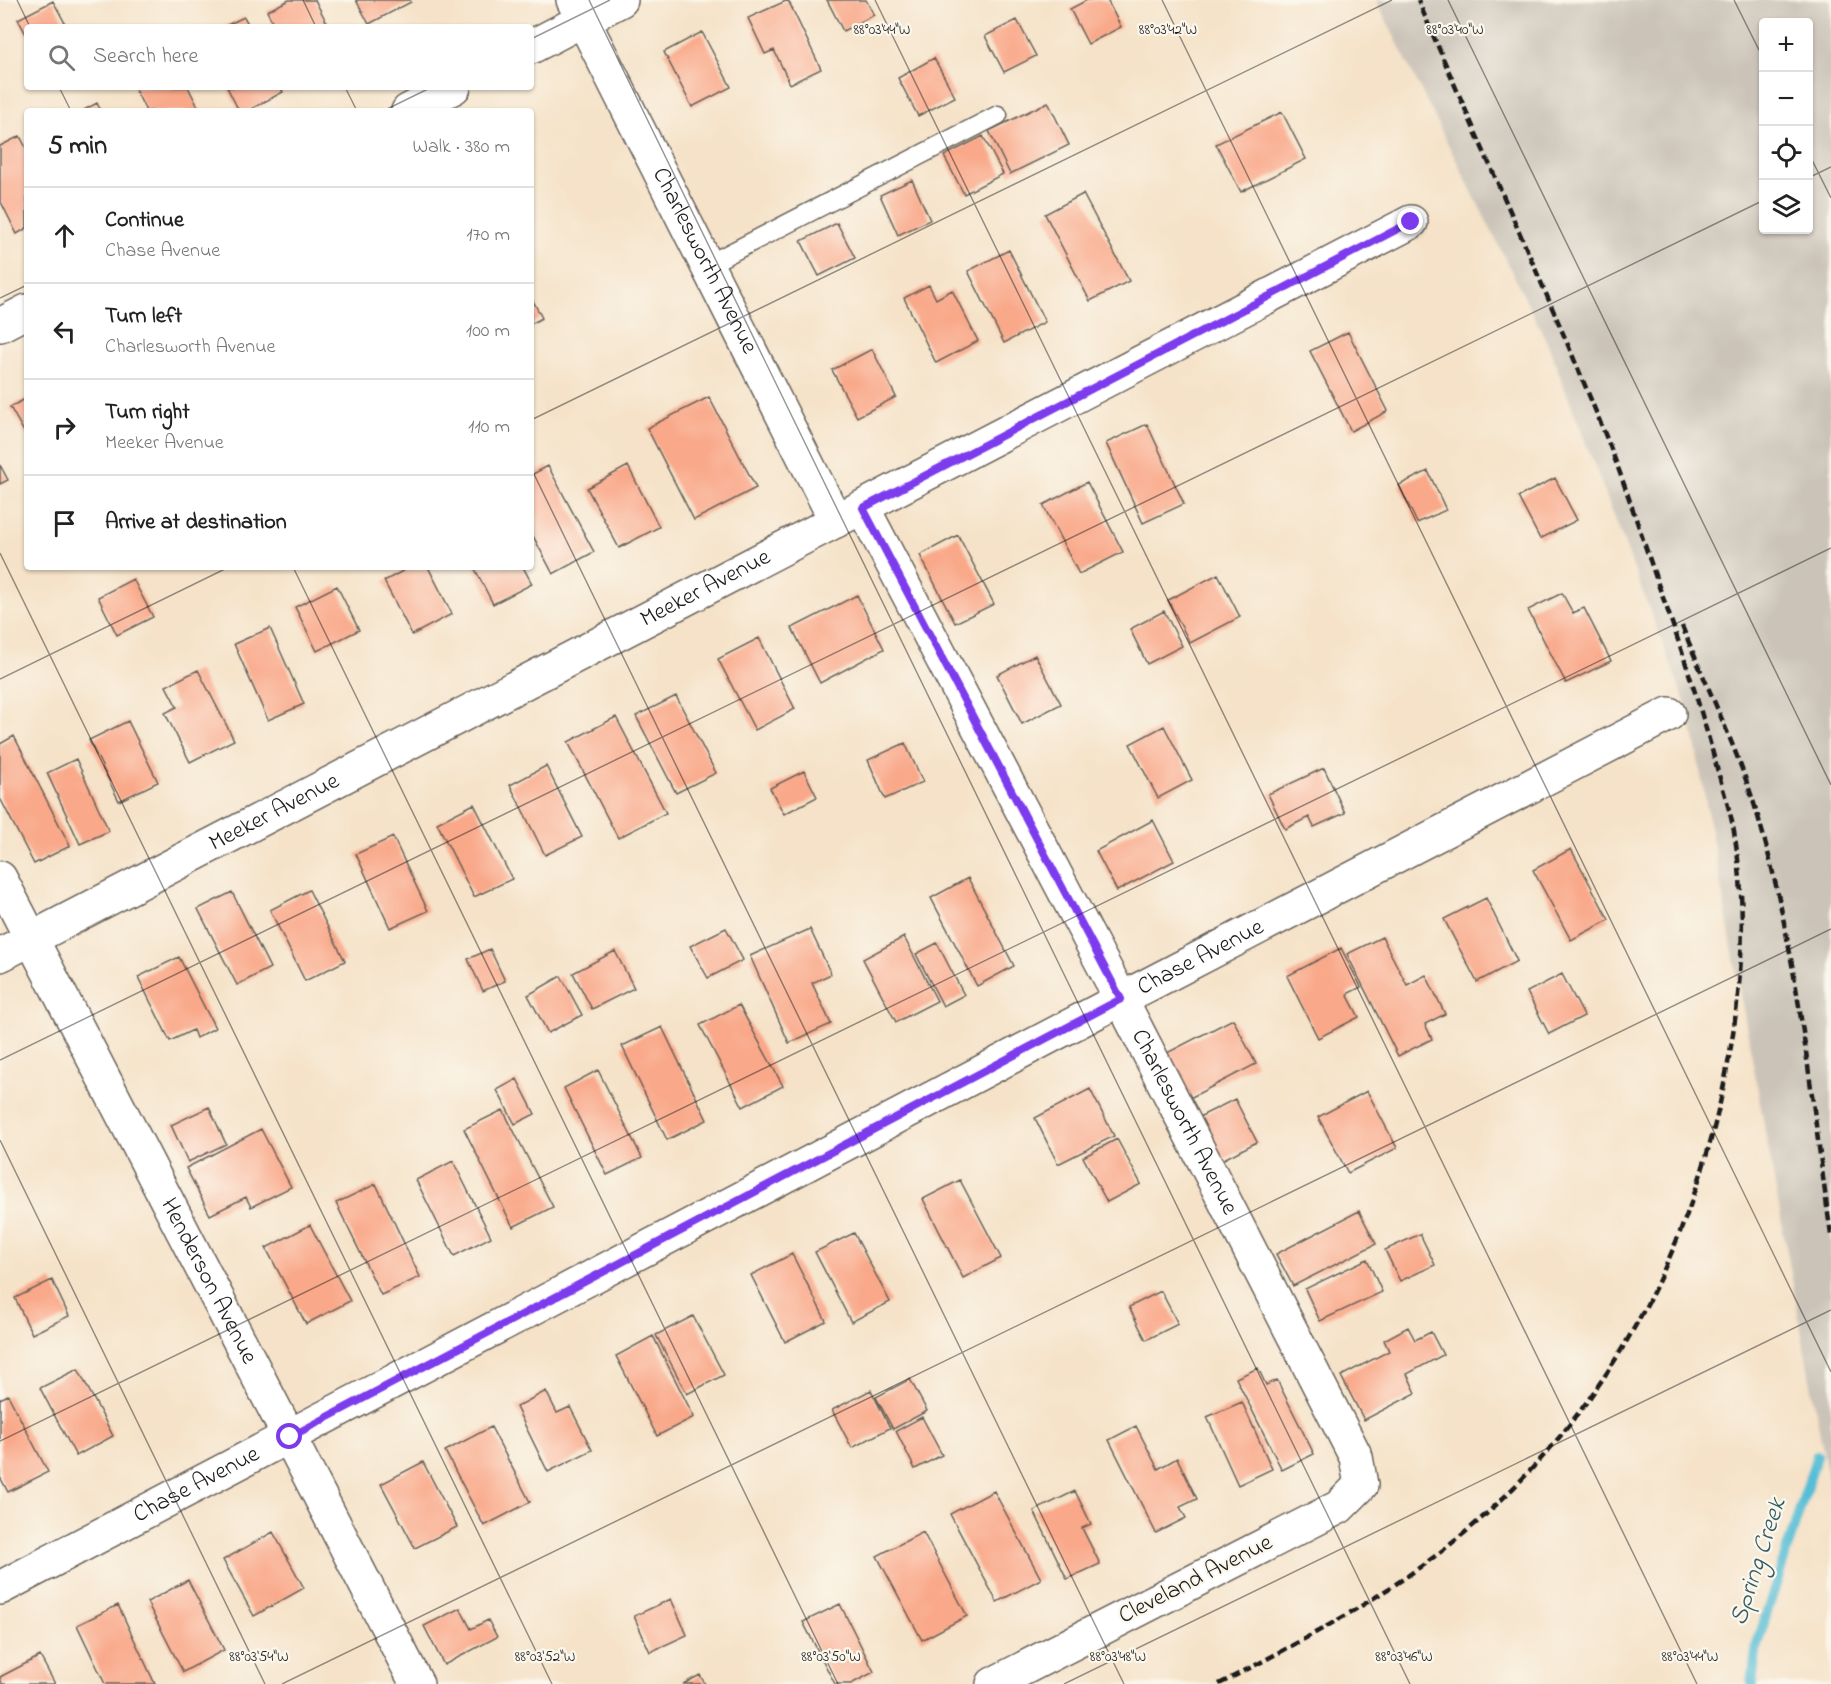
<!DOCTYPE html>
<meta charset="utf-8">
<style>
:root{--surface:#fff;--page:#f2f2f2;--text:#222;--muted:#767676;--line:#e0e0e0}
body{margin:0;font-family:"Indie Flower",sans-serif;background:var(--page);color:var(--text)}
.controls{position:absolute;right:18px;top:18px;display:grid;overflow:hidden;border-radius:6px;box-shadow:0 2px 4px #0004}
.controls button{width:54px;height:54px;display:grid;place-items:center;padding:0;border:0;border-bottom:2px solid var(--line);background:var(--surface);color:var(--text);font:30px sans-serif}
.stop{position:absolute;width:18px;height:18px;margin:-14px;border:4px solid #7c3aed;border-radius:50%;background:#fff}
.stop.end{background:#7c3aed;border-color:#fff;box-shadow:0 2px 6px #0008}
.list{margin:0;padding:0;list-style:none}
h2{display:flex;justify-content:space-between;align-items:center;height:78px;margin:0;padding:0 24px;font-size:26px}
h2 small{font-size:20px;font-weight:400;color:var(--muted)}
.list li{display:grid;grid-template-columns:39px 1fr auto;gap:18px;align-items:center;box-sizing:border-box;height:96px;padding:0 24px;border-top:2px solid var(--line)}
.list b{display:block;font-size:22px;white-space:nowrap}
.list p{margin:0;font-size:20px;white-space:nowrap;color:var(--muted)}
.list em{font-size:20px;font-style:normal;color:var(--muted)}
.icon{flex:none;width:33px;height:33px;fill:none;stroke:currentColor;stroke-width:2;stroke-linecap:round;stroke-linejoin:round}
.map{position:relative;flex:none;width:1831px;height:1684px;overflow:hidden}
.search{position:absolute;background:var(--surface);box-shadow:0 2px 4px #0004;left:24px;top:24px;width:510px;height:66px;display:flex;align-items:center;gap:15px;box-sizing:border-box;padding:0 21px;border-radius:6px;color:var(--muted);font-size:22px}
.panel{position:absolute;background:var(--surface);box-shadow:0 2px 4px #0004;left:24px;top:108px;width:510px;height:462px;border-radius:6px}
.map>svg:first-child{display:block}
</style>
<div class="map">
<svg width="1831" height="1684" viewBox="0 0 1831 1684">
<rect width="100%" height="100%" fill="#fbf7ec"/>
<filter id="ink" filterUnits="userSpaceOnUse"><feTurbulence type="fractalNoise" baseFrequency=".0167" numOctaves="2"/><feDisplacementMap in="SourceGraphic" scale="12" xChannelSelector="R" yChannelSelector="G"/><feConvolveMatrix kernelMatrix="1 2 1 2 8 2 1 2 1" color-interpolation-filters="sRGB"/></filter>
<filter id="wash" filterUnits="userSpaceOnUse"><feTurbulence type="fractalNoise" baseFrequency=".008" numOctaves="4" result="noise"/><feDisplacementMap in="SourceGraphic" scale="24" xChannelSelector="R" yChannelSelector="G"/><feGaussianBlur stdDeviation="1.35" result="paint"/><feColorMatrix in="noise" values="0 0 0 0 0 0 0 0 0 0 0 0 0 0 0 0 0 1.4 0 .05"/><feComposite in="paint" operator="in"/></filter>
<g filter="url(#wash)">
<rect width="100%" height="100%" fill="#f5e2c8"/>
<path fill="#cbc3b8" fill-rule="evenodd" d="M1376,0H1831V1495L1690,715L1548,344ZM1764,22H1808V230H1764Z"/>
<g fill="none" stroke-linecap="round" stroke-linejoin="round">
<path stroke="#57bed5" stroke-width="10" d="M1752,1684L1757,1644L1817,1455"/>
</g>
<g id="blocks">
<path fill="#f9a889" d="M289,0H315L329,27H275L267,11Z
M356,0H410L411,2L369,24Z
M788,0L821,69L790,84L774,50L765,54L748,18Z
M827,0H866L874,15L843,31Z
M1087,0H1107L1121,27L1088,44L1070,9Z
M53,1L67,27H27V36L18,19Z
M244,17L250,27H223Z
M1017,20L1036,56L1004,72L985,36Z
M702,32L731,87L692,107L664,52Z
M934,58L955,97L918,116L898,78Z
M134,87H188L200,111H146Z
M227,87H280L283,92L247,111H239Z
M1048,102L1069,145L1010,174L989,131Z
M97,103L101,111H82Z
M1282,112L1306,159L1241,192L1216,144Z
M20,136L27,150V228L17,234L0,200V146Z
M983,136L1003,174L964,194L944,156Z
M912,180L930,220L898,235L880,195Z
M1083,194L1129,281L1090,301L1045,214Z
M837,223L855,258L819,276L801,241Z
M1009,250L1045,322L1004,343L968,271Z
M929,285L936,299L952,290L978,341L936,363L904,298Z
M531,297L542,318L531,324Z
M1348,332L1388,411L1351,431L1310,351Z
M872,349L896,397L857,417L832,370Z
M709,397L756,488L694,520L647,428Z
M27,398V437L10,407Z
M1147,424L1184,504L1143,523L1106,443Z
M0,465L8,480L0,484Z
M548,466L594,552L553,574L531,532V475Z
M628,466L659,527L619,548L587,488Z
M1428,471L1446,510L1417,523L1399,485Z
M1555,478L1577,520L1540,539L1518,497Z
M1087,482L1123,552L1079,574L1043,505Z
M958,535L994,604L955,623L920,555Z
M410,567H428L452,614L412,635L384,581Z
M474,567H523L532,584L493,604Z
M1218,574L1240,617L1190,643L1168,600Z
M133,579L153,617L117,635L98,597Z
M337,586L359,630L317,651L295,607Z
M1562,593L1573,613L1584,608L1611,661L1566,683L1528,610Z
M857,595L884,649L820,683L792,628Z
M1164,611L1182,646L1147,664L1130,629Z
M270,628L304,704L268,720L234,644Z
M759,638L795,709L755,730L718,659Z
M1035,655L1061,704L1022,724L997,675Z
M198,670L234,740L190,762L165,713L177,707L166,686Z
M676,696L716,773L676,793L636,716Z
M616,717L666,813L618,838L568,742Z
M128,721L158,782L119,801L89,740Z
M1164,726L1192,780L1158,798L1130,744Z
M14,736L70,846L34,864L0,798V744Z
M905,743L923,782L885,799L868,760Z
M76,759L109,831L80,844L47,773Z
M546,766L582,837L545,855L510,785Z
M1324,768L1345,813L1314,827L1309,817L1285,829L1268,794Z
M804,771L817,797L784,814L770,788Z
M474,804L512,879L474,897L437,823Z
M1153,820L1174,861L1117,891L1096,851Z
M393,837L428,911L390,928L356,854Z
M1571,849L1609,920L1571,940L1533,870Z
M968,878L1014,966L977,986L931,898Z
M309,890L345,961L305,981L270,910Z
M232,892L270,968L237,985L198,909Z
M1486,898L1517,961L1477,982L1444,919Z
M726,928L743,960L708,978L690,946Z
M810,929L831,974L812,983L831,1024L789,1043L750,956Z
M904,937L937,1001L896,1022L863,959Z
M1382,937L1407,985L1426,975L1445,1014L1425,1024L1432,1039L1398,1056L1347,954Z
M937,943L964,995L943,1006L916,954Z
M1341,948L1361,987L1347,994L1359,1017L1318,1038L1287,976Z
M490,949L505,981L483,991L468,959Z
M615,951L634,988L592,1009L573,973Z
M179,957L215,1028L196,1038L193,1030L170,1041L138,977Z
M1562,974L1584,1016L1549,1034L1527,992Z
M561,976L582,1015L548,1033L528,995Z
M739,1005L783,1086L743,1107L700,1025Z
M1233,1019L1256,1064L1186,1100L1163,1055Z
M662,1027L707,1120L667,1140L622,1046Z
M598,1070L642,1158L607,1175L564,1088Z
M517,1079L535,1114L515,1124L497,1090Z
M1090,1089L1114,1136L1058,1164L1035,1118Z
M1367,1091L1397,1148L1348,1173L1318,1117Z
M1235,1099L1257,1142L1218,1162L1195,1119Z
M209,1107L226,1144L188,1162L171,1125Z
M503,1110L553,1207L513,1227L464,1129Z
M261,1129L291,1187L251,1207L246,1197L210,1215L186,1168Z
M1117,1139L1141,1184L1107,1202L1083,1157Z
M453,1161L491,1237L454,1256L416,1180Z
M960,1180L1001,1258L963,1278L923,1199Z
M376,1184L420,1277L381,1295L336,1203Z
M1359,1211L1376,1244L1293,1286L1276,1254Z
M310,1225L350,1301L306,1324L266,1248Z
M854,1233L890,1302L851,1322L815,1252Z
M1420,1234L1435,1265L1400,1281L1385,1250Z
M792,1254L826,1321L785,1342L751,1275Z
M1367,1259L1382,1292L1320,1321L1305,1289Z
M52,1280L69,1316L32,1334L15,1298Z
M1161,1291L1178,1324L1146,1340L1129,1307Z
M693,1316L724,1375L687,1394L656,1335Z
M1408,1327L1415,1340L1431,1332L1443,1355L1407,1374L1416,1393L1364,1420L1341,1376L1389,1351L1384,1340Z
M653,1336L694,1417L657,1436L616,1356Z
M1258,1368L1266,1385L1277,1380L1314,1454L1282,1470L1236,1378Z
M78,1369L113,1436L76,1456L40,1388Z
M910,1379L927,1411L893,1429L876,1397Z
M871,1390L890,1428L852,1448L832,1410Z
M546,1391L557,1413L570,1407L592,1450L548,1472L516,1407Z
M8,1395L48,1472L8,1492L0,1477V1399Z
M1242,1402L1272,1469L1238,1485L1207,1417Z
M922,1417L942,1455L915,1469L896,1431Z
M1136,1426L1158,1469L1177,1458L1197,1499L1180,1507L1186,1518L1156,1533L1109,1440Z
M491,1427L530,1502L484,1526L445,1451Z
M423,1462L457,1527L415,1548L381,1484Z
M994,1491L1041,1579L997,1602L950,1514Z
M1075,1491L1091,1524L1082,1528L1100,1564L1067,1579L1034,1511Z
M273,1532L304,1588L254,1616L223,1560Z
M923,1532L967,1616L922,1640L877,1556Z
M188,1580L224,1650L183,1672L147,1602Z
M671,1599L687,1635L650,1652L634,1616Z
M840,1604L874,1672L851,1684H835L803,1622Z
M118,1605L155,1684H105L77,1625Z
M460,1608L471,1629L488,1620L497,1637L444,1665L424,1626Z
M40,1656L55,1684H2L0,1677Z
M700,1675L705,1684H683Z"/>
</g>
</g>
<g filter="url(#ink)">
<use href="#blocks" fill-opacity="0" stroke="#686158" stroke-width="1.5"/>
<g fill="none" stroke-linecap="round" stroke-linejoin="round">
<g stroke="#686158" stroke-width="21">
<path id="service" d="M707,265L998,115"/>
</g>
<g stroke="#686158" stroke-width="36">
<g id="minor">
<path id="s1" d="M573,0L836,521"/>
<path d="M531,47L621,0"/>
<path d="M408,111L454,87"/>
<path d="M0,325L27,311"/>
<path id="s2" d="M863,508L1121,999L1356,1457L1361,1485L1339,1507L993,1684"/>
<path id="s3" d="M0,878L417,1684"/>
<path id="s4" d="M0,955L1411,222"/>
<path id="s5" d="M0,1588L1121,999L1669,714"/>
</g>
</g>
<use href="#service" stroke="#fff" stroke-width="18"/>
<use href="#minor" stroke="#fff" stroke-width="33"/>
<path stroke="#1c1c1c" stroke-width="4.5" stroke-dasharray="9 4.5" stroke-linecap="butt" d="M1682,626C1708,690 1740,754 1759,820C1798,954 1811,1097 1831,1235
M1219,1684C1318,1633 1418,1580 1499,1502C1620,1387 1695,1236 1726,1074C1741,996 1748,917 1735,838C1732,816 1724,793 1718,772C1701,708 1681,646 1658,584C1642,537 1627,490 1609,444C1549,295 1481,148 1418,0"/>
</g>
</g>
<g fill="none" stroke-linecap="round" stroke-linejoin="round" filter="url(#ink)">
<path stroke="#7c3aed" stroke-width="8" d="M290,1437L1121,999L863,508L1411,222"/>
</g>
<path fill="none" stroke="#1c1c1c" stroke-width="1.5" stroke-opacity="0.45" d="M17,0L30,27M303,0L316,27M589,0L1410,1684M875,0L1697,1684M1162,0L1831,1372M1448,0L1831,785M1734,0L1764,60M531,39L610,0M59,87L71,111M345,87L357,111M383,111L432,87M1808,152L1831,198M1808,178L1831,167M0,298L27,285M531,420L1392,0M531,468L1124,1684M0,553L552,1684M293,567L838,1684M0,679L229,567M0,1060L1764,200M0,1140L265,1684M0,1441L1831,548M282,1684L1831,929M1064,1684L1831,1310"/>
<g text-anchor="middle" dominant-baseline="central" stroke-width="4.5" stroke-linejoin="round" paint-order="stroke">
<g font-size="24" fill="#1c1c1c" stroke="#fbf7ec">
<text stroke="none"><textPath href="#s1" startOffset="292">Charlesworth Avenue</textPath></text>
<text stroke="none"><textPath href="#s4" startOffset="795">Meeker Avenue</textPath></text>
<text stroke="none"><textPath href="#s4" startOffset="309">Meeker Avenue</textPath></text>
<text stroke="none"><textPath href="#s5" startOffset="1356">Chase Avenue</textPath></text>
<text stroke="none"><textPath href="#s2" startOffset="693">Charlesworth Avenue</textPath></text>
<text stroke="none"><textPath href="#s3" startOffset="454">Henderson Avenue</textPath></text>
<text stroke="none"><textPath href="#s5" startOffset="222">Chase Avenue</textPath></text>
<text transform="translate(1196 1580) rotate(-27)">Cleveland Avenue</text>
</g>
<g font-size="26" font-style="italic" fill="#345d66" stroke="#fbf7ec">
<text transform="translate(1759 1562) rotate(-72)">Spring Creek</text>
</g>
</g>
<g font-size="15" text-anchor="middle" fill="#1c1c1c" stroke="#fbf7ec" stroke-width="4.5" stroke-linejoin="round" paint-order="stroke">
<text x="882" y="34">88°03'44"W</text>
<text x="1168" y="34">88°03'42"W</text>
<text x="1455" y="34">88°03'40"W</text>
<text x="259" y="1661">88°03'54"W</text>
<text x="545" y="1661">88°03'52"W</text>
<text x="831" y="1661">88°03'50"W</text>
<text x="1118" y="1661">88°03'48"W</text>
<text x="1404" y="1661">88°03'46"W</text>
<text x="1690" y="1661">88°03'44"W</text>
</g>
</svg>
<div class="controls">
<button>+</button>
<button>−</button>
<button><svg class="icon" aria-label="locate" viewBox="0 0 24 24"><circle cx="12" cy="12" r="6"/><path d="M12 2v4M12 18v4M2 12h4M18 12h4"/></svg></button>
<button><svg class="icon" aria-label="layers" viewBox="0 0 24 24"><path d="M12 4l9 5-9 5-9-5zM3 14l9 5 9-5"/></svg></button>
</div>
<div class="stop" style="left:290px;top:1437px"></div>
<div class="stop end" style="left:1411px;top:222px"></div>
<div class="search"><svg class="icon" aria-label="search" viewBox="0 0 24 24"><circle cx="10" cy="10" r="6"/><path d="M15 15l6 6"/></svg>Search here</div>
<section class="panel">
<h2>5 min<small>Walk · 380 m</small></h2>
<ul class="list">
<li><svg class="icon" aria-label="ahead" viewBox="0 0 24 24"><path d="M12 20V5M6 11l6-6 6 6"/></svg><div><b>Continue</b><p>Chase Avenue</p></div><em>170 m</em></li>
<li><svg class="icon" aria-label="left" viewBox="0 0 24 24"><path d="M17 20v-9H6M10 6l-5 5 5 5"/></svg><div><b>Turn left</b><p>Charlesworth Avenue</p></div><em>100 m</em></li>
<li><svg class="icon" aria-label="right" viewBox="0 0 24 24"><path d="M7 20v-9h11M14 6l5 5-5 5"/></svg><div><b>Turn right</b><p>Meeker Avenue</p></div><em>110 m</em></li>
<li><svg class="icon" aria-label="arrive" viewBox="0 0 24 24"><path d="M6 21V4h12l-3 4 3 4H6"/></svg><div><b>Arrive at destination</b></div></li>
</ul>
</section>
</div>
